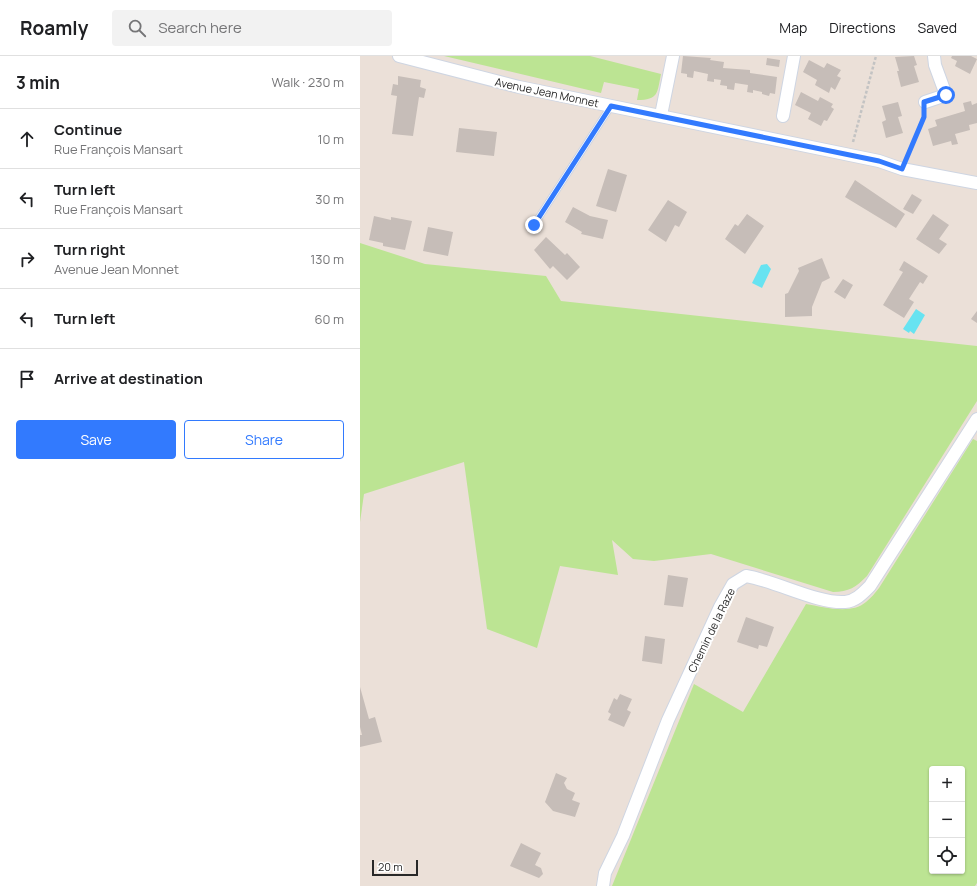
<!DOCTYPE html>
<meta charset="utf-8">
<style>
:root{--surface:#fff;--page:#f2f2f2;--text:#202124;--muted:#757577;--line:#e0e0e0;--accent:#327afe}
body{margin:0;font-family:Manrope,sans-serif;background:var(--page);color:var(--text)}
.controls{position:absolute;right:12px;bottom:12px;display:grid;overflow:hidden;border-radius:4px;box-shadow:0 1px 3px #0004}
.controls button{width:36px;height:36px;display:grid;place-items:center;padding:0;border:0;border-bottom:1px solid var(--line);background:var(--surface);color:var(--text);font:20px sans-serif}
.scale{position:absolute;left:12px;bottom:10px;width:46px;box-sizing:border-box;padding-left:4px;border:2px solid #282828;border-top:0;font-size:11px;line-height:14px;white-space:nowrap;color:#282828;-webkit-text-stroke:3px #fff;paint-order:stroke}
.stop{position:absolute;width:12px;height:12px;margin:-9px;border:3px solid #327afe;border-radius:50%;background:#fff}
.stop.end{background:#327afe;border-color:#fff;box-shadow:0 1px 4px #0008}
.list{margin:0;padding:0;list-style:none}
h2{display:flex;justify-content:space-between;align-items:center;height:52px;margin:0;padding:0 16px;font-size:17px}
h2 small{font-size:13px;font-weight:400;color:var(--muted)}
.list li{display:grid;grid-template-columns:26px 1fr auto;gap:12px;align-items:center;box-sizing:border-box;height:60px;padding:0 16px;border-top:1px solid var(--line)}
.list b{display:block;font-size:15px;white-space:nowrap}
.list p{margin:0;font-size:13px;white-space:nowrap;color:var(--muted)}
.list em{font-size:13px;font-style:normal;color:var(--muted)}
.actions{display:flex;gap:8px;padding:12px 16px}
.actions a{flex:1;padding:9px 0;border:1px solid var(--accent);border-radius:4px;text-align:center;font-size:14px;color:var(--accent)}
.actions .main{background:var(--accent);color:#fff}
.icon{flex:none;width:22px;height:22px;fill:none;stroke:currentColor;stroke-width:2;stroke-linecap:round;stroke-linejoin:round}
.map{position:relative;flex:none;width:617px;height:830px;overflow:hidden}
header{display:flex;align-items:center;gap:24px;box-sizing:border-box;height:56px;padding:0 20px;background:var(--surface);border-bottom:1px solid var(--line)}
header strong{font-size:19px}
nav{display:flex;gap:22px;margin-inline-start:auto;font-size:14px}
.search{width:280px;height:36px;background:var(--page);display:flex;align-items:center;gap:10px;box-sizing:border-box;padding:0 14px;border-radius:4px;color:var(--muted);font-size:15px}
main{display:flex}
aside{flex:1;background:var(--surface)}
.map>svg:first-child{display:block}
</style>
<header>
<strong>Roamly</strong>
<div class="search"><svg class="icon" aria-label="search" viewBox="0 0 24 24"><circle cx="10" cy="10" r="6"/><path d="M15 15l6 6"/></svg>Search here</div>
<nav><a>Map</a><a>Directions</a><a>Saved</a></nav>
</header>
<main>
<aside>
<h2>3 min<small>Walk · 230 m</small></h2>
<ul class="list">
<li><svg class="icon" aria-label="ahead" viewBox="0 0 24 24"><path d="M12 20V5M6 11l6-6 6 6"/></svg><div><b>Continue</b><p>Rue François Mansart</p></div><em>10 m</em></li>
<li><svg class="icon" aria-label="left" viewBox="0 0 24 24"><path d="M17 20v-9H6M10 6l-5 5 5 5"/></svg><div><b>Turn left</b><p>Rue François Mansart</p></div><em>30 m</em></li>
<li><svg class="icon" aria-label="right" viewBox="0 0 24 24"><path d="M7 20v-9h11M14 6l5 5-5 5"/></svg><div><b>Turn right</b><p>Avenue Jean Monnet</p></div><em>130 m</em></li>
<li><svg class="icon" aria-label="left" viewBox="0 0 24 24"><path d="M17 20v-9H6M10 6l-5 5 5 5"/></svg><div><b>Turn left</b></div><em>60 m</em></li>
<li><svg class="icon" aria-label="arrive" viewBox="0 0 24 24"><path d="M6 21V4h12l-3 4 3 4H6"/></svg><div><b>Arrive at destination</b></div></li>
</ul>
<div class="actions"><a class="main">Save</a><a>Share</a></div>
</aside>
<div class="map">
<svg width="617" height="830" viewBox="0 0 617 830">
<rect width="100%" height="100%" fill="#ebe0d8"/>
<path fill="#bce493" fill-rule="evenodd" d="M84,0H230L301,18C297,37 299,44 277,44L279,33L244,26L241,37Z
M0,187L65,208L186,220L201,245L617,290V345L507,520C496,531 489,536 473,536L351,498L294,505L273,503L252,484L258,519L200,510L177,592L127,573L104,406L4,438L0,466Z
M613,383L617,385V827L615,830H252L334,628L383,656L446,548C464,551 491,559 506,546C511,542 515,537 519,532ZM572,713H602V815H572Z"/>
<path fill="#67e3f1" d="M407,208L411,213L402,232L392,227L401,209Z
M556,253L565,259L554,278L550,275L549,277L543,273Z"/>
<path fill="#c6bdb8" d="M323,0L351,2L350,4L364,6L363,12L390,14V17L417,21L415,38L410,37L409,40L402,38V36L393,34V37L387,36L388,29L375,27L374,34L367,33V30L360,29L361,24L354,23V26L347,25L348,18L334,15L333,22L327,21V18L321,17Z
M554,0L557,9L554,10L559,26L541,31L537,15H539L535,1Z
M592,0H611L617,3L610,18L595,10L597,5L591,2Z
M407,2L420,4L419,11L406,9Z
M449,4L464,12L467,7L481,14L477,20L481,22L475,34L471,31L469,37L455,29L457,24L443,16Z
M38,20L61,24L60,31L66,33L64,42L59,41L53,80L32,78L37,40L31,39L33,28L38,29Z
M441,36L458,45L460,41L473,48L471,51L474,53L467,65L464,64L461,70L448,63L451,57L435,49Z
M611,45L612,49L617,47V67L609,69L610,74L595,78L598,88L592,89L591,85L573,90L568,73L577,70L575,64L605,55L603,47Z
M538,46L542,60L538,61L543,77L526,82L522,66L526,64L522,50Z
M99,72L137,76L134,100L96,96Z
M248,113L267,119L256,156L236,150Z
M495,124L545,158L536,172L485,141Z
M552,138L562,144L553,158L543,153Z
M308,144L327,156L319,171L315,169L306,186L288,174Z
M213,151L230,160L248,164L243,183L221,178L222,176L205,166Z
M387,158L404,170L385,198L365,183L375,168L378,170Z
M573,158L589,169L579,183L587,188L579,198L556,183Z
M14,160L31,164V161L52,165L45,194L23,190V187L9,184Z
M68,171L93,176L88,200L63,195Z
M186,181L205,199L207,197L220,211L207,224L193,210L190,213L174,194Z
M462,202L470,222L462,226L452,251V260L425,261V238L428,237L439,215L438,212Z
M544,205L568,220L563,228L560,226L549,243L554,246L544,262L523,249L543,216L539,214Z
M483,223L493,229L485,243L474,236Z
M617,255V267L611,263Z
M308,519L328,522L323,551L304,549Z
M386,561L414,571L407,591L399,589L398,593L377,586Z
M285,580L305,583L302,608L282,605Z
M0,631L9,663L15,661L22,686L0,691V679H2L0,671Z
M260,638L272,643L267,654L271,656L264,671L248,664L251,658L248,656L254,642L257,644Z
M196,717L207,722L204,727L207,733L215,737L212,744L220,747L215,761L193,755L185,746Z
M161,787L181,797L175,809L181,812L183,818L179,822L150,810Z"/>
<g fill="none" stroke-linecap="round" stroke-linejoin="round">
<g stroke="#ced5e2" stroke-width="8">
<path id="service" d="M174,169L251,50"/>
</g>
<g stroke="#ced5e2" stroke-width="14">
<path id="minor" d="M39,0L159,31L519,105L542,113L617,127
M565,46L586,39L575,9L574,0
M301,59L313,0
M423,60L434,0
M243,830L245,817L263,780L308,664L360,551L373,528L386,520C416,525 458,548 485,546C496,545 503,537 510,530L617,363"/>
</g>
<path stroke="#c3c3c3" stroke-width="2.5" stroke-dasharray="3 2" stroke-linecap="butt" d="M493,86L516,0
M547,102L564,58"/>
<use href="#service" stroke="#fff" stroke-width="6"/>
<use href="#minor" stroke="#fff" stroke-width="12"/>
</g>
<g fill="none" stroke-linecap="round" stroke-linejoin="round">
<path stroke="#327afe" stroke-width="5" d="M174,169L251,50L519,105L542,113L564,61V46L586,39"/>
</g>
<g text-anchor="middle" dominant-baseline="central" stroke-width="4" stroke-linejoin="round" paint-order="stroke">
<g font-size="11" fill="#282828" stroke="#fff">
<text transform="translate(187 36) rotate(12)">Avenue Jean Monnet</text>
<text transform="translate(351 574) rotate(-64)">Chemin de la Raze</text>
</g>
</g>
</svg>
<div class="controls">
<button>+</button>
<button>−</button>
<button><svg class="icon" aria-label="locate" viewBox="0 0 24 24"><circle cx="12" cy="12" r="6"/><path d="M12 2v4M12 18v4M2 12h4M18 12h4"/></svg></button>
</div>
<div class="scale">20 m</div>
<div class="stop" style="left:586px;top:39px"></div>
<div class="stop end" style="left:174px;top:169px"></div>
</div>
</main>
